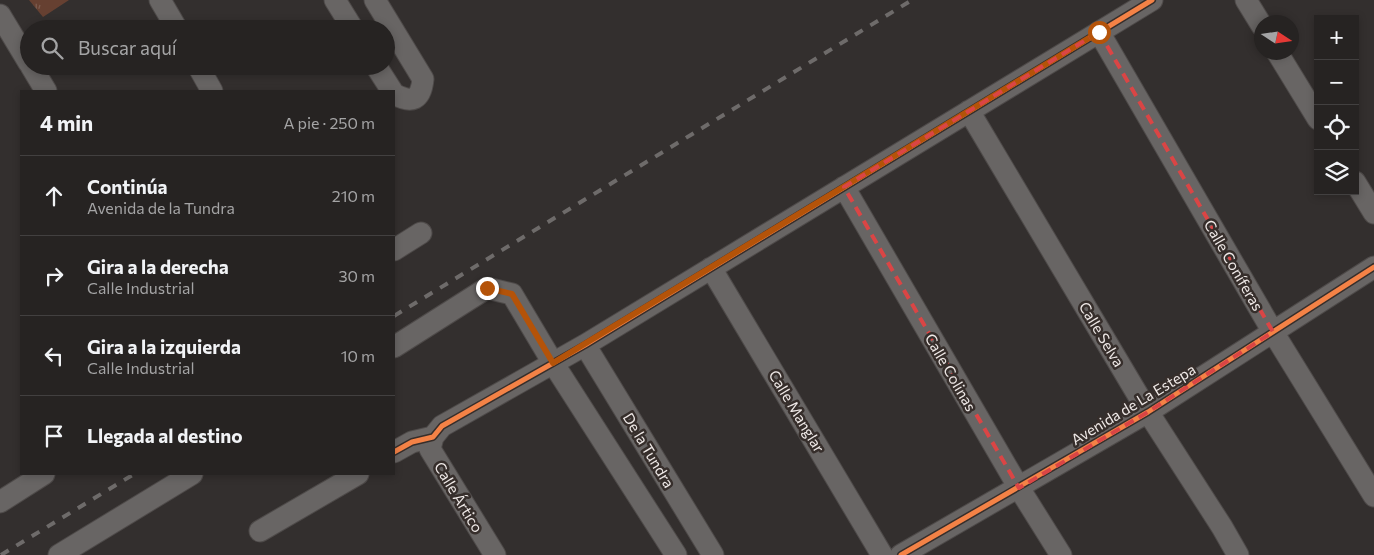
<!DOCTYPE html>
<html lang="es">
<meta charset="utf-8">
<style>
:root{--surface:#262322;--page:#322f2f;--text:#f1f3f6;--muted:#a4a4a5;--line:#424040}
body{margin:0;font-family:Commissioner,sans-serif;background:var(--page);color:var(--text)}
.controls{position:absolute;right:15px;top:15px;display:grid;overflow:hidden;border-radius:0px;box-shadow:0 2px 8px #0003}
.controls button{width:45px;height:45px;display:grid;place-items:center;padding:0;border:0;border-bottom:1px solid var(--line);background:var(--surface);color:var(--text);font:25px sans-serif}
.compass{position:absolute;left:1254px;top:15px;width:45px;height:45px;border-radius:50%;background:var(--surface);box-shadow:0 2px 8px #0003;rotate:102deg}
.stop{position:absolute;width:15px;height:15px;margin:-11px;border:4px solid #b45309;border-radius:50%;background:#fff}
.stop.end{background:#b45309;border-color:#fff;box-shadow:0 1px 5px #0008}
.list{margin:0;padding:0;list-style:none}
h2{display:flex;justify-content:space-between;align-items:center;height:65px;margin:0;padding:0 20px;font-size:21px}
h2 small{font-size:16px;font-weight:400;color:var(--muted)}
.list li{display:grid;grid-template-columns:32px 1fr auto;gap:15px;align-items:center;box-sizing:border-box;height:80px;padding:0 20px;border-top:1px solid var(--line)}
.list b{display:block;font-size:19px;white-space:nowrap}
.list p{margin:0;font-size:16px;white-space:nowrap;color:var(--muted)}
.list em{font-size:16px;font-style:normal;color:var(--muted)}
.icon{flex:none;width:28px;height:28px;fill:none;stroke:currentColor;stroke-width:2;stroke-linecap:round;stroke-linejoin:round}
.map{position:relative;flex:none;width:1374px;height:555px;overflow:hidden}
.search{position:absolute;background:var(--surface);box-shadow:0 2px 8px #0003;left:20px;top:20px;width:375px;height:55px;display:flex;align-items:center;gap:12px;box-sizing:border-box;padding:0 18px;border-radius:28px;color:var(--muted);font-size:19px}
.panel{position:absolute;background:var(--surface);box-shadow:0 2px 8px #0003;left:20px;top:90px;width:375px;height:385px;border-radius:0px}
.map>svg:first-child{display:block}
</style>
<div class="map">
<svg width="1374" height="555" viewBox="0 0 1374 555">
<defs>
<pattern id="grass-tufts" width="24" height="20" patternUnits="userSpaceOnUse" patternTransform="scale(1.25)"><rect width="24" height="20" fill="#664031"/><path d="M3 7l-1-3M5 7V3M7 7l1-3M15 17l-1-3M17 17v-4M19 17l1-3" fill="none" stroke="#7c5c4f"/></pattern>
</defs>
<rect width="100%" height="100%" fill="#332f2e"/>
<path fill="url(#grass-tufts)" d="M29,0H69L43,17Z"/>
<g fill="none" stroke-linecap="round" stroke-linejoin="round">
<g stroke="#4e4a49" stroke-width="23">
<path id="minor" d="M160,0L177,29
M335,0L353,29
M375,0L423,79C421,100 412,104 394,94
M1246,0L1262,26
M0,15L29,63
M1099,32L1273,332L1374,496
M1277,52L1318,119
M31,66L46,91
M198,66L212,91
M376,66L392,91
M969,111L1148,412L1222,527L1238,555
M1355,182L1374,213
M844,187L1019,488L1061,555
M394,250L421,233
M711,268L882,555
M585,345L713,555
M394,347L487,288L512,294L553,363L676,555
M433,437L430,449L495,555
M394,452L412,442L433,437L442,426L585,345L1152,0
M0,502L44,474
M260,531L358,474
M59,555L192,474
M901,555L1148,412L1374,267"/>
</g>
<use href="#minor" stroke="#686564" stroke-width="21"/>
<path stroke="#6e6b6a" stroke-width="4" stroke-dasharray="9 9" stroke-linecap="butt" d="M394,316L912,0
M1,555L134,474"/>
<g stroke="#362e2b" stroke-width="8">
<path id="cycleway" d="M394,452L412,442L433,437L442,426L585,345L1152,0
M901,555L1148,412L1374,267"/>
</g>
<use href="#cycleway" stroke="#f48246" stroke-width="5"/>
</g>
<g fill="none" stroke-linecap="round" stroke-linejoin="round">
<path stroke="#b45309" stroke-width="6" d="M487,288L512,294L553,363L1099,32"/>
</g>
<path fill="none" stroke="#da4545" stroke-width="4" stroke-dasharray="10 6" stroke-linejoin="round" d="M1099,32L1273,332L1148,412L1019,488L844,187Z"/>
<g text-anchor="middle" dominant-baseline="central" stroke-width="5" stroke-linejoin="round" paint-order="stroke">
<g font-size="15" fill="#efe9e7" stroke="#362e2b">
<text transform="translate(1234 265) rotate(60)">Calle Coníferas</text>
<text transform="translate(1102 334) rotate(59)">Calle Selva</text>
<text transform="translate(951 372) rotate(60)">Calle Colinas</text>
<text transform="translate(1133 404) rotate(-31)">Avenida de La Estepa</text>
<text transform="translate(797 411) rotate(59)">Calle Manglar</text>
<text transform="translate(649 450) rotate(59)">De la Tundra</text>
<text transform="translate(459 497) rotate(59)">Calle Ártico</text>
</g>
</g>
</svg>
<div class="controls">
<button>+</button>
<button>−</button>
<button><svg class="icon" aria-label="locate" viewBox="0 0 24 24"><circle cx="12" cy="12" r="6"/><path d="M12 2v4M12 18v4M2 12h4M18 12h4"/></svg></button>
<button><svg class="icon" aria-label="layers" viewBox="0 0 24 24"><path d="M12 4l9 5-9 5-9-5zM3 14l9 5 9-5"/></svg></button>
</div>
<svg class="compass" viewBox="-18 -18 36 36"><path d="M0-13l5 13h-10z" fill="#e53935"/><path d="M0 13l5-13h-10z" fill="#a4a4a5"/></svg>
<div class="stop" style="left:1099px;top:32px"></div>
<div class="stop end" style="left:487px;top:288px"></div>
<div class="search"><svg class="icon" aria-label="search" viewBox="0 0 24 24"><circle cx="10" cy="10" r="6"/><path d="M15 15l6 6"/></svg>Buscar aquí</div>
<section class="panel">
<h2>4 min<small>A pie · 250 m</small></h2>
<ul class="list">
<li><svg class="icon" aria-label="ahead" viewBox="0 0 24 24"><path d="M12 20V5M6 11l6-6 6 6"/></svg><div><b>Continúa</b><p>Avenida de la Tundra</p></div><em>210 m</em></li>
<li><svg class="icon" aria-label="right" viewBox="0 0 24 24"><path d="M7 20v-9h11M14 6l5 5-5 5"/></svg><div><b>Gira a la derecha</b><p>Calle Industrial</p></div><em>30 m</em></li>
<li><svg class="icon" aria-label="left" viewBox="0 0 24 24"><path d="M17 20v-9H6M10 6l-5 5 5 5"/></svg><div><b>Gira a la izquierda</b><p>Calle Industrial</p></div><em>10 m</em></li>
<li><svg class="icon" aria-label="arrive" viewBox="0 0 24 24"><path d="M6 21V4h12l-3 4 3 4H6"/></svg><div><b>Llegada al destino</b></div></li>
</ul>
</section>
</div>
